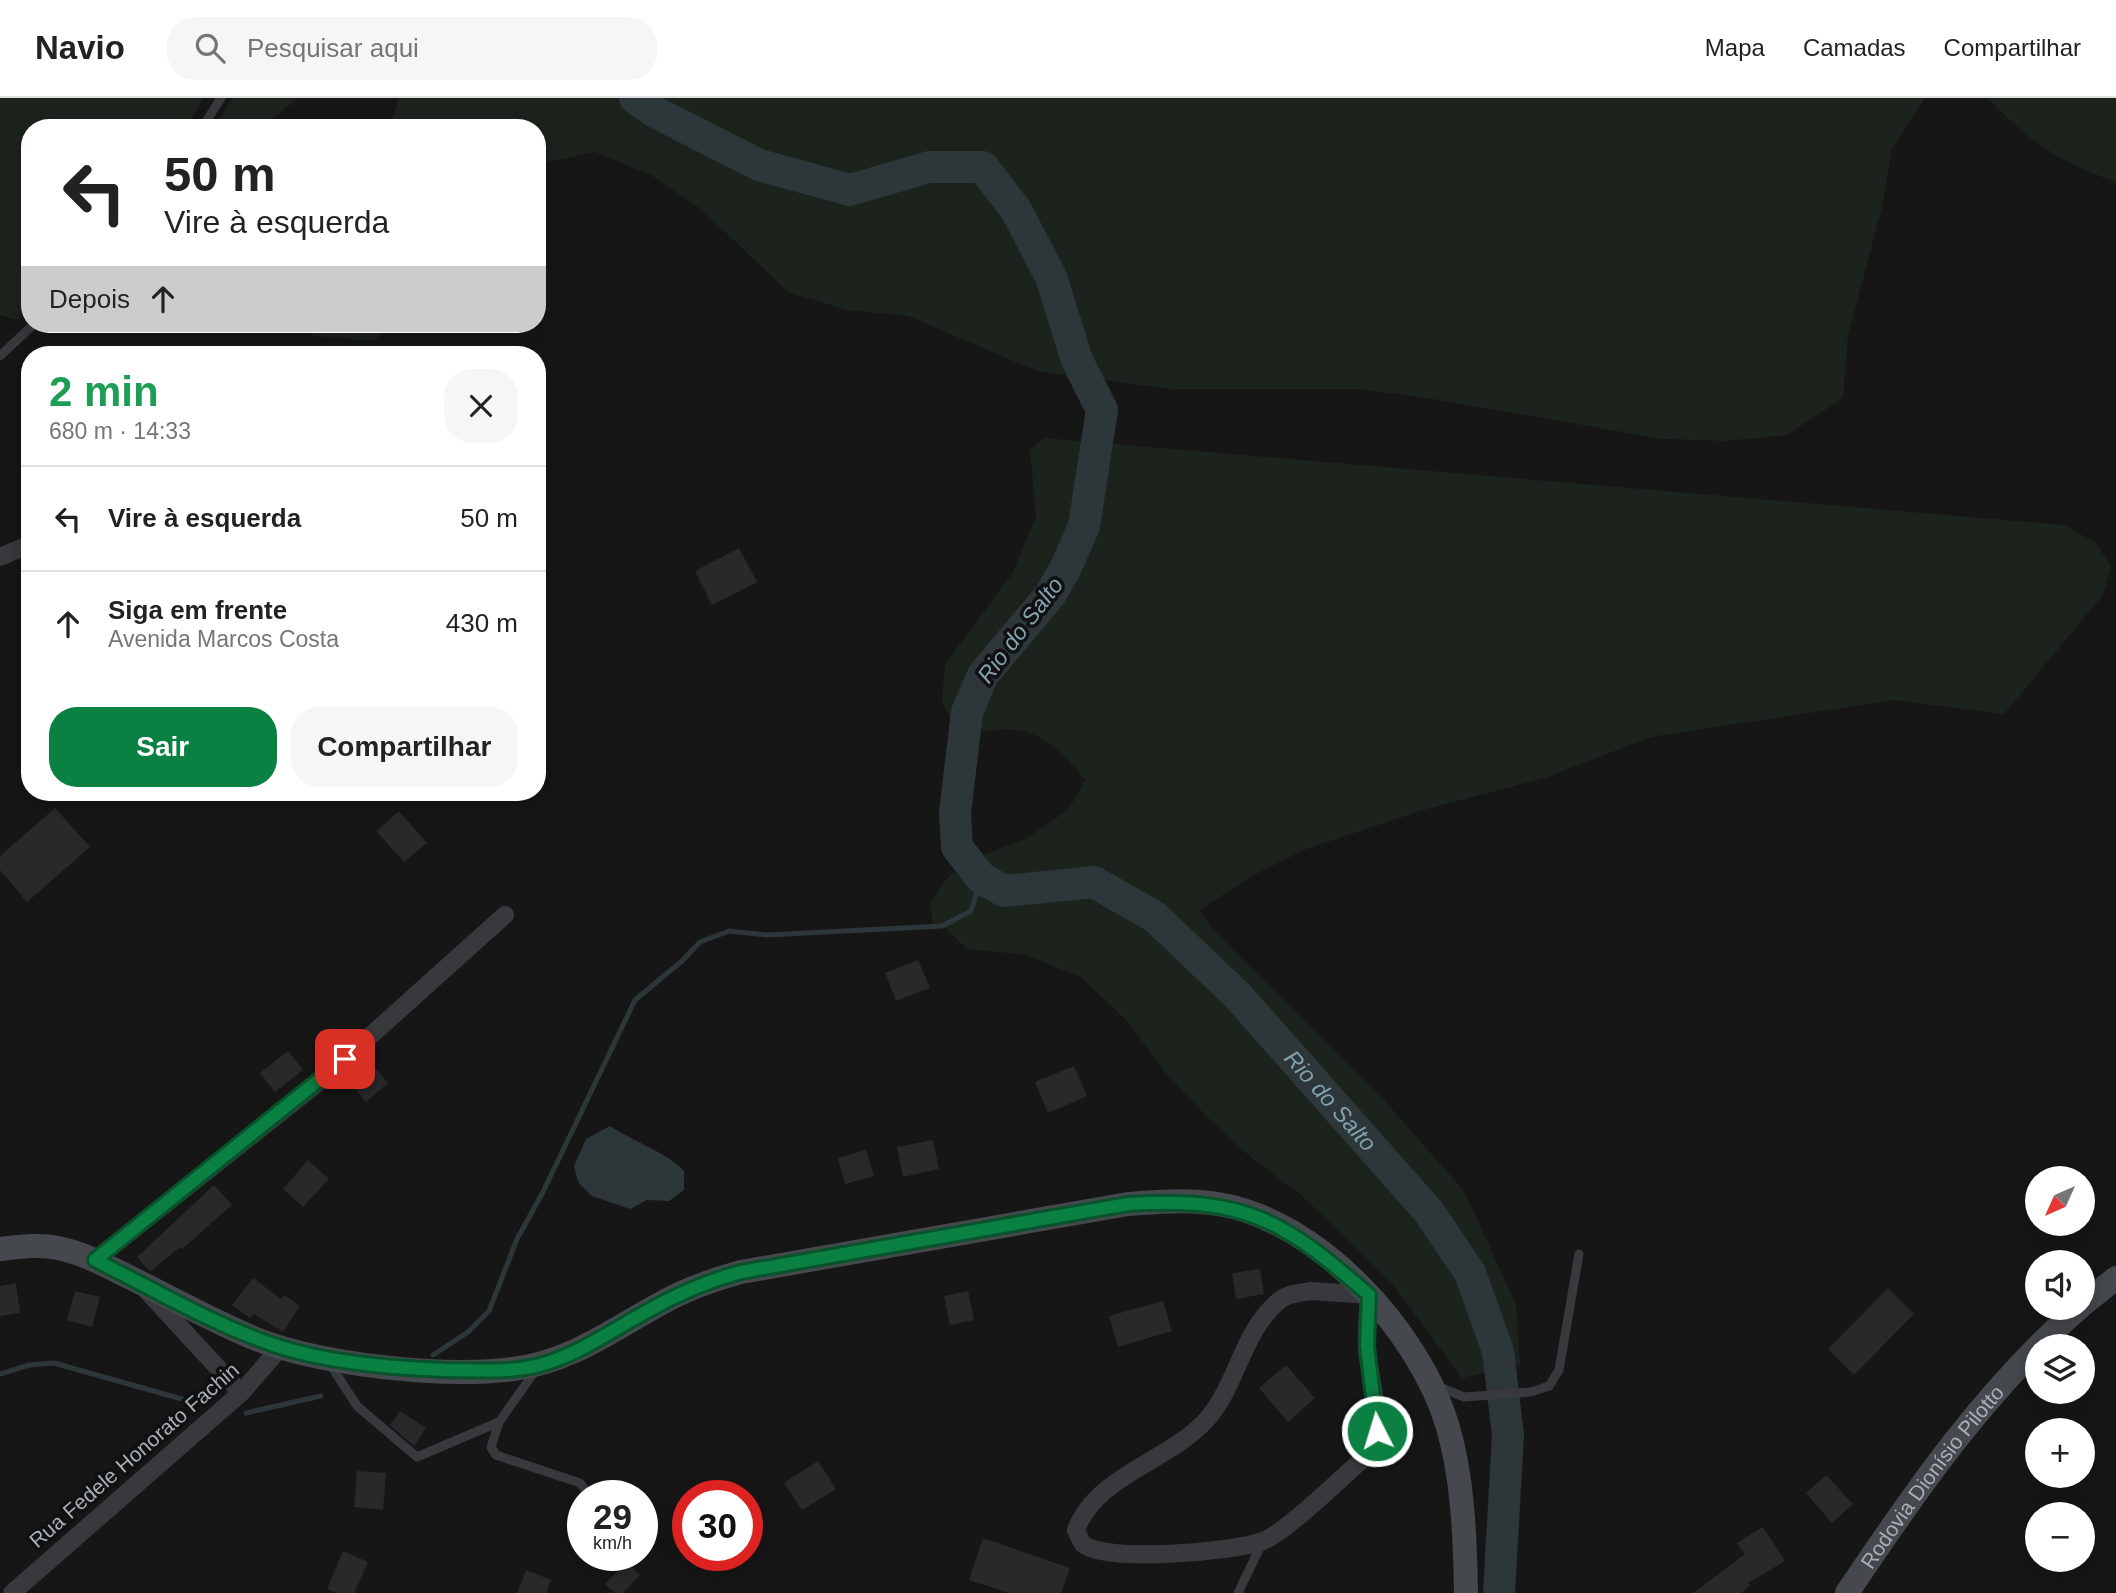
<!DOCTYPE html>
<html lang="pt">
<meta charset="utf-8">
<style>
body{margin:0;font-family:Helvetica,sans-serif;background:#f6f6f6;color:#222;height:100vh;display:flex;flex-direction:column;font-size:26px;white-space:nowrap}
*{box-sizing:border-box;margin:0}
p{font-size:23px;color:#767676}
.icon{flex:none;width:38px;height:38px;fill:none;stroke:currentColor;stroke-width:2;stroke-linecap:round;stroke-linejoin:round}
.map{position:relative;flex:1;overflow:hidden}
.sheet{position:absolute;left:21px;top:248px;width:525px;height:455px;display:flex;flex-direction:column;background:#fff;border-radius:28px;box-shadow:0 4px 18px #0003}
.sheet>*{flex:none}
.top-card{position:absolute;left:21px;top:21px;width:525px;height:214px;border-radius:28px;box-shadow:0 4px 18px #0003;background:#fff;color:#222;overflow:hidden}
.needle{width:46px;rotate:225deg}
.tools{position:absolute;left:2025px;top:1068px;display:grid;gap:14px}
.tools a{display:grid;place-items:center;width:70px;height:70px;border-radius:50%;background:#fff;box-shadow:0 4px 18px #0003;font-size:35px}
.speed{position:absolute;left:567px;top:1382px;display:flex;gap:14px;font-size:35px;font-weight:700;text-align:center}
.speed>*{display:grid;place-content:center;width:91px;height:91px;border-radius:50%;background:#fff;box-shadow:0 4px 18px #0003;line-height:1}
.speed small{font-size:18px;font-weight:400}
.speed .limit{border:10px solid #d22;background:#fff;color:#111}
.pin{position:absolute;display:grid;place-items:center;width:60px;height:60px;color:#fff;margin:-30px;border-radius:14px;box-shadow:0 4px 10px #0006}
.me{position:absolute;width:77px;margin:-38px;rotate:355deg;stroke-linejoin:round;filter:drop-shadow(0 0 5px #0008)}
.turn{display:flex;align-items:center;gap:24px;height:147px;padding:0 28px;font-size:32px}
.turn .icon{width:91px;height:91px;stroke-width:2.5}
.turn b{display:block;font-size:49px;line-height:60px}
.then{display:flex;align-items:center;height:66px;padding:0 28px;background:#0003;gap:14px;font-size:26px}
.round{display:grid;place-items:center;flex:none;width:74px;height:74px;border-radius:28px;background:#f6f6f6}
.head{display:flex;align-items:center;justify-content:space-between;height:119px;padding:0 28px}
h1{font-size:42px;font-weight:600;line-height:52px;color:#1e9e55}
.action{display:flex;gap:14px;margin-top:auto;padding:14px 28px}
.action a{flex:1;height:80px;border-radius:28px;background:#0b8043;color:#fff;font-size:28px;font-weight:600;line-height:80px;text-align:center}
.action a+a{background:#f6f6f6;color:#222}
ul{padding:0;list-style:none}
li{display:flex;align-items:center;gap:21px;height:105px;padding:0 28px;border-top:2px solid #e0e0e0}
li div{flex:1}
li b{display:block;font-size:26px}
li em{font-style:normal}
header{display:flex;align-items:center;gap:42px;box-sizing:border-box;height:98px;padding:0 35px;background:#fff;border-bottom:2px solid #e0e0e0}
header strong{font-size:33px}
nav{display:flex;gap:38px;margin-inline-start:auto;font-size:24px}
.search{width:490px;height:63px;background:#f6f6f6;display:flex;align-items:center;gap:18px;box-sizing:border-box;padding:0 24px;border-radius:28px;color:#767676;font-size:26px}
.map>svg:first-child{display:block}
.green{fill:#1c221c}
.water{fill:#2d373a}
.lines{fill:none;stroke-linecap:round;stroke-linejoin:round}
.stream{stroke:#2d373a;stroke-width:5}
.river{stroke:#2d373a;stroke-width:32}
.building{fill:#29292b}
.lane{stroke:#37393c;stroke-width:9}
.street{stroke:#37393c;stroke-width:18}
.secondary{stroke:#45484c;stroke-width:24}
.route-casing{stroke:#07532c;stroke-width:18}
.route{stroke:#0b8043;stroke-width:12}
.labels{text-anchor:middle;dominant-baseline:central;stroke-width:7;stroke-linejoin:round;paint-order:stroke}
.street-label{font-size:21px;fill:#a8afb6;stroke:#111112}
.water-label{font-size:23px;font-style:italic;fill:#82a2af;stroke:#111112}
</style>
<header>
<strong>Navio</strong>
<div class="search"><svg class="icon" aria-label="search" viewBox="0 0 24 24"><circle cx="10" cy="10" r="6"/><path d="M15 15l6 6"/></svg>Pesquisar aqui</div>
<nav><a>Mapa</a><a>Camadas</a><a>Compartilhar</a></nav>
</header>
<div class="map">
<svg width="2116" height="1495" viewBox="0 0 2116 1495">
<rect width="100%" height="100%" fill="#161617"/>
<!-- green -->
<path class="green" d="M0,0H204L185,30H30V209L17,222L0,217Z
M232,0H298L261,30H215Z
M399,0H1925L1892,51L1881,113L1848,238L1843,300L1787,337L1726,343L1663,341L1415,298L1356,291H1171L1037,273L908,218L847,212L788,194L702,112L651,77L595,54L537,66V30H389Z
M1987,0H2116V84C2057,64 2030,43 1987,0Z
M312,226H398L373,243L313,238Z
M1044,340L2064,427L2096,445L2111,468L2103,497L2004,616L1894,602L1651,639L1545,680L1423,712L1306,751L1250,779L1200,812L1213,832L1384,1002L1464,1093L1516,1206L1520,1267L1462,1280L1390,1183L1301,1097L1253,1061L1206,1018L1165,974L1127,923L1082,880L1027,857L967,851L943,828L933,827L930,806L947,780L968,762L1024,742L1069,711L1085,682C1069,661 1042,633 1014,632C985,630 986,640 954,627L942,604L945,566L1012,476L1036,418L1030,352Z"/>
<!-- water -->
<path class="water" d="M610,1028C632,1043 668,1055 684,1073V1092L669,1103L647,1102L630,1111L592,1098L578,1084L574,1068L586,1041Z"/>
<g class="lines">
<!-- stream -->
<path class="stream" d="M433,1257L468,1234L489,1213L517,1141L543,1094L635,902L682,863L700,844L729,833L767,837L942,828L971,813L981,780
M0,1276L29,1267L54,1265L196,1305
M246,1315L321,1298"/>
<!-- river -->
<path class="river" id="s1" d="M635,0L655,14L759,67L850,92L929,69H983L1016,112L1051,179L1077,262L1102,312L1084,428L1065,471L1050,497L983,577L967,614L955,715L957,749L981,780L1004,793L1094,784L1155,819L1238,898L1429,1114L1470,1175L1498,1253L1508,1337L1499,1495"/>
</g>
<!-- building -->
<path class="building" d="M739,450L757,484L712,507L695,473Z
M55,710L90,749L27,804L0,772V758Z
M399,713L427,745L404,764L376,733Z
M918,862L930,890L896,903L885,875Z
M288,953L303,972L275,994L260,975Z
M373,967L388,985L366,1004L351,986Z
M1074,968L1087,998L1048,1015L1035,984Z
M933,1042L939,1071L903,1079L897,1049Z
M866,1052L874,1078L845,1086L838,1060Z
M308,1062L329,1081L303,1109L283,1091Z
M214,1087L232,1107L182,1151L180,1149L151,1173L147,1171L137,1159Z
M1260,1171L1264,1196L1236,1201L1232,1175Z
M253,1180L281,1201L284,1197L300,1208L283,1234L254,1216L250,1220L232,1207Z
M16,1185L20,1215L0,1218V1188Z
M1888,1190L1914,1216L1854,1277L1828,1251Z
M75,1193L100,1199L92,1229L67,1222Z
M968,1193L974,1222L950,1227L944,1198Z
M1163,1203L1172,1233L1118,1249L1109,1218Z
M1286,1267L1315,1300L1288,1324L1259,1290Z
M400,1313L426,1330L414,1348L390,1327Z
M818,1363L836,1391L802,1412L784,1385Z
M357,1373L386,1375L383,1412L354,1409Z
M1826,1377L1853,1406L1832,1425L1806,1395Z
M1763,1429L1785,1463L1748,1485L1750,1488L1741,1495H1693L1745,1456L1737,1445Z
M983,1440L1070,1470L1061,1495H1009L969,1482Z
M343,1453L368,1464L354,1495H337L327,1491Z
M626,1464L640,1477L623,1495H615L605,1486Z
M526,1472L551,1482L546,1495H517Z"/>
<g class="lines">
<!-- lane -->
<path class="lane" d="M202,30L221,0
M0,258L34,226
M330,1266L357,1308L417,1359L499,1324
M536,1272L499,1324L491,1349L496,1357L580,1385L590,1398
M1437,1288L1464,1299L1531,1294L1549,1288L1559,1272L1579,1156
M602,1458L609,1464
M1238,1495L1263,1443"/>
<!-- street -->
<path class="street" d="M0,459L30,446
M95,1162L319,984L505,817
M147,1193L241,1295
M1311,1193L1369,1197C1368,1215 1366,1234 1367,1251C1370,1289 1388,1328 1363,1361C1341,1380 1286,1434 1263,1443C1234,1454 1106,1465 1083,1446C1080,1442 1078,1436 1076,1432C1097,1376 1171,1363 1208,1320C1238,1285 1243,1231 1280,1202C1289,1195 1301,1195 1311,1193Z
M12,1495L241,1295L281,1249"/>
<!-- secondary -->
<g class="secondary">
<path d="M0,1151C19,1149 39,1146 58,1150C83,1155 105,1167 127,1178C170,1199 212,1223 256,1241C323,1267 442,1280 513,1271C575,1264 622,1224 677,1197C698,1187 719,1180 741,1174L1128,1106C1158,1104 1188,1101 1218,1106C1318,1122 1418,1232 1447,1326C1463,1379 1465,1439 1466,1495"/>
<path d="M2082,1207L2116,1180"/>
<path id="s2" d="M1847,1495C1916,1392 1986,1291 2080,1209"/>
</g>
</g>
<g class="lines">
<defs>
<path id="route" d="M345,961L95,1162C155,1192 214,1227 277,1248C329,1265 390,1270 445,1272C476,1272 510,1275 540,1267C577,1257 611,1233 644,1215C675,1197 707,1183 741,1174L1128,1106C1245,1099 1282,1121 1369,1197L1367,1248L1377,1333"/>
</defs>
<!-- route casing -->
<use href="#route" class="route-casing"/>
<!-- route -->
<use href="#route" class="route"/>
</g>
<g class="labels">
<!-- street labels -->
<g class="street-label">
<text transform="translate(134 1357) rotate(-41)">Rua Fedele Honorato Fachin</text>
<text stroke="none"><textPath href="#s2" startOffset="144">Rodovia Dionísio Pilotto</textPath></text>
</g>
<!-- water labels -->
<g class="water-label">
<text transform="translate(1020 532) rotate(-53)">Rio do Salto</text>
<text stroke="none"><textPath href="#s1" startOffset="1600">Rio do Salto</textPath></text>
</g>
</g>
</svg>
<div class="tools">
<a><svg class="needle" viewBox="-14 -14 28 28"><path d="M0-13l5 13h-10z" fill="#e53935"/><path d="M0 13l5-13h-10z" fill="#767676"/></svg></a>
<a><svg class="icon" aria-label="sound" viewBox="0 0 24 24"><path d="M4 9h4l5-4v14l-5-4H4zM17 9q2 3 0 6"/></svg></a>
<a><svg class="icon" aria-label="layers" viewBox="0 0 24 24"><path d="M12 4l9 5-9 5-9-5zM3 14l9 5 9-5"/></svg></a>
<a>+</a>
<a>−</a>
</div>
<div class="speed"><div>29<small>km/h</small></div><div class="limit">30</div></div>
<div class="pin" style="left:345px;top:961px;background:#d93025"><svg class="icon" aria-label="arrive" viewBox="0 0 24 24"><path d="M6 21V4h12l-3 4 3 4H6"/></svg></div>
<svg class="me" style="left:1377px;top:1333px" viewBox="-20 -20 40 40"><circle r="17" fill="#0b8043" stroke="#fff" stroke-width="3"/><path d="M0-11L8 9 0 5-8 9z" fill="#fff"/></svg>
<div class="top-card">
<div class="turn"><svg class="icon" aria-label="left" viewBox="0 0 24 24"><path d="M17 20v-9H6M10 6l-5 5 5 5"/></svg><div><b>50 m</b>Vire à esquerda</div></div>
<div class="then">Depois<svg class="icon" aria-label="ahead" viewBox="0 0 24 24"><path d="M12 20V5M6 11l6-6 6 6"/></svg></div>
</div>
<section class="sheet">
<div class="head"><div><h1>2 min</h1><p>680 m · 14:33</p></div><a class="round"><svg class="icon" aria-label="close" viewBox="0 0 24 24"><path d="M6 6l12 12M18 6L6 18"/></svg></a></div>
<ul>
<li><svg class="icon" aria-label="left" viewBox="0 0 24 24"><path d="M17 20v-9H6M10 6l-5 5 5 5"/></svg><div><b>Vire à esquerda</b></div><em>50 m</em></li>
<li><svg class="icon" aria-label="ahead" viewBox="0 0 24 24"><path d="M12 20V5M6 11l6-6 6 6"/></svg><div><b>Siga em frente</b><p>Avenida Marcos Costa</p></div><em>430 m</em></li>
</ul>
<div class="action"><a>Sair</a><a>Compartilhar</a></div>
</section>
</div>
